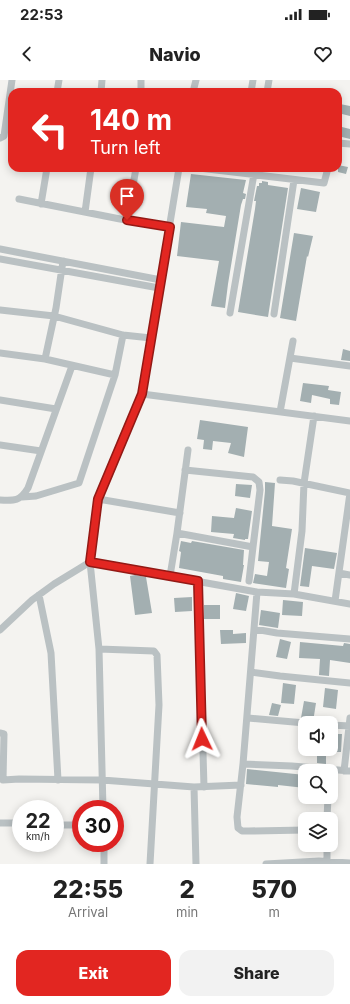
<!DOCTYPE html>
<style>
body{margin:0;font-family:Inter,sans-serif;background:#f2f2f2;color:#222;height:100vh;display:flex;flex-direction:column;font-size:15px;white-space:nowrap}
*{box-sizing:border-box;margin:0}
p{font-size:13px;color:#767676}
.icon{flex:none;width:22px;height:22px;fill:none;stroke:currentColor;stroke-width:2;stroke-linecap:round;stroke-linejoin:round}
.map{position:relative;height:784px;overflow:hidden}
.panel{display:flex;flex-direction:column;background:#fff;flex:1}
.panel>*{flex:none}
.top-card{position:absolute;left:8px;top:8px;width:334px;height:84px;border-radius:12px;box-shadow:0 2px 10px #0003;background:#e22621;color:#fff;overflow:hidden}
.buttons{position:absolute;left:298px;top:636px;display:grid;gap:8px}
.buttons a{display:grid;place-items:center;width:40px;height:40px;border-radius:8px;background:#fff;box-shadow:0 2px 10px #0003;font-size:20px}
.speed{position:absolute;left:12px;top:720px;display:flex;gap:8px;font-size:20px;font-weight:700;text-align:center}
.speed>*{display:grid;place-content:center;width:52px;height:52px;border-radius:50%;background:#fff;box-shadow:0 2px 10px #0003;line-height:1}
.speed small{font-size:10px;font-weight:400}
.speed .limit{border:6px solid #d22;background:#fff;color:#111}
.pin{position:absolute;display:grid;place-items:center;width:34px;height:34px;color:#fff;margin:-41px -17px;border-radius:50% 50% 50% 0;rotate:-45deg;box-shadow:0 0 4px #0007}
.pin .icon{rotate:45deg}
.me{position:absolute;width:44px;margin:-22px;rotate:358deg;stroke-linejoin:round;filter:drop-shadow(0 0 3px #0008)}
.turn{display:flex;align-items:center;gap:14px;height:84px;padding:0 16px;font-size:18px}
.turn .icon{width:52px;height:52px;stroke-width:2.5}
.turn b{display:block;font-size:28px;line-height:34px}
.eta{display:flex;justify-content:space-evenly;align-items:center;height:68px;text-align:center}
.eta b{font-size:24px;font-weight:800;line-height:28px}
.cta{display:flex;gap:8px;margin-top:auto;padding:8px 16px}
.cta a{flex:1;height:46px;border-radius:12px;background:#e22621;color:#fff;font-size:16px;font-weight:800;line-height:46px;text-align:center}
.cta a+a{background:#f2f2f2;color:#222}
.status{display:flex;justify-content:space-between;align-items:center;height:28px;padding:0 20px;background:#fff;direction:ltr}
.status svg{height:11px;fill:currentColor}
header{display:flex;justify-content:space-between;align-items:center;height:52px;padding:0 16px;background:#fff;font-size:18px;font-weight:800}
.map>svg:first-child{display:block}
.building{fill:#a3afb1}
.lines{fill:none;stroke-linecap:round;stroke-linejoin:round}
.minor{stroke:#bac1c3;stroke-width:7}
.route-casing{stroke:#931915;stroke-width:10}
.route{stroke:#e22621;stroke-width:7}
</style>
<div class="status"><b>22:53</b><svg viewBox="0 0 49 12"><path d="M0 12V9h3v3zM5 12V6h3v6zM10 12V3h3v9zM15 12V0h3v12zM26 1h20v11H26zM47 4h2v5h-2z"/></svg></div>
<header><svg class="icon" aria-label="back" viewBox="0 0 24 24"><path d="M15 5l-7 7 7 7"/></svg>Navio<svg class="icon" aria-label="heart" viewBox="0 0 24 24"><path d="M12 20l-8-8c-3-5 5-10 8-4 3-6 11-1 8 4z"/></svg></header>
<div class="map">
<svg width="350" height="784" viewBox="0 0 350 784">
<rect width="100%" height="100%" fill="#f4f3f0"/>
<!-- building -->
<path class="building" d="M340,24L350,26V36L338,33Z
M338,46L350,49V59L338,56Z
M338,85L348,87L346,94L338,92Z
M191,94L246,100L243,113L246,114L245,119H243L241,125L228,204L225,228L211,226L219,181L177,176L181,142L224,147L226,136L206,133L207,129L186,127Z
M262,101L268,102V105L288,108L268,237L238,232L255,129L256,121H254L257,106H259V103H262Z
M301,108L320,112L316,132L297,129Z
M294,153L313,156L308,177L307,176L296,241L280,238Z
M343,269L350,271V281L341,280Z
M303,303L329,306L328,310L341,312L339,325L330,324V319L312,315L311,323L300,321Z
M200,340L248,347L244,377L228,373L231,363L213,361L212,370L203,369L204,360L197,359Z
M265,402L275,403L272,446L292,449L286,488L289,489L286,508L253,503L255,494L267,496L269,482L258,481L265,411Z
M236,404L252,405L250,418L235,416Z
M236,428L252,431L248,459H245V460L233,458L234,454L211,452L212,436L234,438Z
M181,461L191,463L192,461L244,470L243,485H244L241,502L223,499V496L179,488L181,472L179,471Z
M305,468L337,473L334,489L312,486L309,507L300,506Z
M135,495L146,497L152,533L135,535L130,496Z
M236,513L249,516L246,531L233,529Z
M192,517V531L175,532L174,518Z
M283,520L303,522L302,536L282,535Z
M204,525H220V539H204Z
M261,530L280,533L278,548L259,545Z
M220,550H233V554L246,553V563L221,564Z
M280,559L291,562L287,579L276,577Z
M300,562L343,566L344,563L350,564V583L330,580L329,596L319,595L320,579L299,578Z
M283,603L296,605L294,624L281,623Z
M325,608L338,610L336,629L323,627Z
M304,621L316,623L313,642L306,638H301Z
M272,623L281,625L278,636L269,635Z
M331,654H342L341,672H331Z
M317,669L326,670V684L317,683Z
M247,689L305,695V708L278,705V707L246,704Z"/>
<g class="lines">
<!-- minor -->
<path class="minor" d="M57,12L59,0
M101,12L102,0
M141,12V0
M193,12L196,0
M251,12L253,0
M267,12L269,0
M0,58L4,56L12,0
M338,63L350,64
M199,88L324,103L328,88
M19,119L120,139L170,147
M41,124L47,88
M85,132L91,88
M127,141L136,88
M0,169L161,200
M0,179L159,208
M63,181L56,228L45,279L115,295
M0,230L54,236L123,255L151,258
M230,233L255,88
M274,234L294,100
M0,273L45,279
M290,278L350,286
M142,314L350,341
M0,320L56,329
M280,332L293,261
M0,365L41,371
M188,370L177,453L253,467L249,501
M185,390L253,397L259,402L260,410L253,467
M280,400L293,401L350,413L335,521
M22,417L36,416L79,403L115,295L123,255
M98,419L180,433
M0,420C15,421 20,421 28,408L72,286
M339,493L350,495
M170,496L177,453
M198,501L204,707
M294,514L302,451L304,403L314,336
M39,515L51,573L58,700
M254,549L277,553L350,559
M0,550L32,520L54,504L90,482L257,512L294,514L350,524
M99,569L154,571L157,575L159,625L150,784
M251,592L280,596L350,603
M248,638L305,643
M331,645L350,646
M0,653L4,654L3,700L19,699L102,700L194,707L241,705
M243,684L257,512
M344,691L350,638
M194,707L196,784
M103,729L99,569L90,482L98,419L142,314L179,88
M327,739L328,717
M0,743H21
M55,745H81
M305,750L249,751H242L238,748L237,737L243,684L292,686L350,691
M104,763V784
M327,765V782
M266,784L319,781L350,783"/>
</g>
<g class="lines">
<defs>
<path id="route" d="M127,140L170,147L142,314L98,419L90,482L198,501L202,659"/>
</defs>
<!-- route casing -->
<use href="#route" class="route-casing"/>
<!-- route -->
<use href="#route" class="route"/>
</g>
</svg>
<div class="buttons">
<a><svg class="icon" aria-label="sound" viewBox="0 0 24 24"><path d="M4 9h4l5-4v14l-5-4H4zM17 9q2 3 0 6"/></svg></a>
<a><svg class="icon" aria-label="search" viewBox="0 0 24 24"><circle cx="10" cy="10" r="6"/><path d="M15 15l6 6"/></svg></a>
<a><svg class="icon" aria-label="layers" viewBox="0 0 24 24"><path d="M12 4l9 5-9 5-9-5zM3 14l9 5 9-5"/></svg></a>
</div>
<div class="speed"><div>22<small>km/h</small></div><div class="limit">30</div></div>
<div class="pin" style="left:127px;top:140px;background:#d93025"><svg class="icon" aria-label="arrive" viewBox="0 0 24 24"><path d="M6 21V4h12l-3 4 3 4H6"/></svg></div>
<svg class="me" style="left:202px;top:659px" viewBox="-20 -20 40 40"><path d="M0-17L14 15 0 8-14 15z" fill="#e22621" stroke="#fff" stroke-width="4"/></svg>
<div class="top-card">
<div class="turn"><svg class="icon" aria-label="left" viewBox="0 0 24 24"><path d="M17 20v-9H6M10 6l-5 5 5 5"/></svg><div><b>140 m</b>Turn left</div></div>
</div>
</div>
<section class="panel">
<div class="eta">
<div><b>22:55</b><p>Arrival</p></div>
<div><b>2</b><p>min</p></div>
<div><b>570</b><p>m</p></div>
</div>
<div class="cta"><a>Exit</a><a>Share</a></div>
</section>
